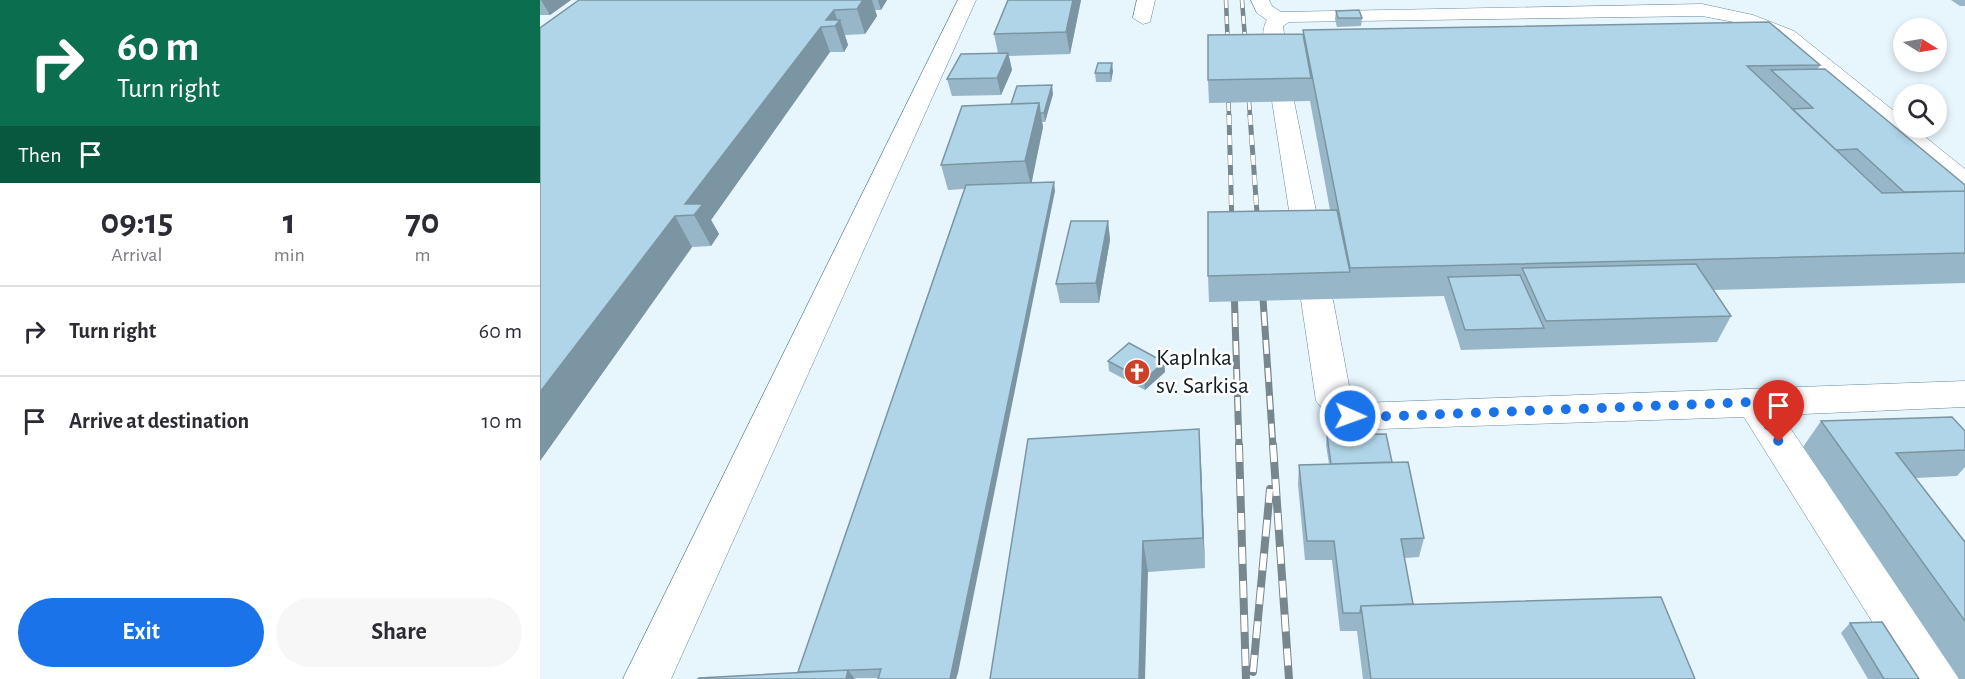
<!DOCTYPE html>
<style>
body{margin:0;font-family:"Alegreya Sans",sans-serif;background:#f7f7f7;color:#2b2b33;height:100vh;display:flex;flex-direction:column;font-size:22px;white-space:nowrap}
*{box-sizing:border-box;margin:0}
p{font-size:20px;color:#7c7c81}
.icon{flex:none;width:33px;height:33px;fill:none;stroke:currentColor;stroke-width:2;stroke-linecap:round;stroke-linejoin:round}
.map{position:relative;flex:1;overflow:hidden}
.side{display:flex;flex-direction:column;background:#fff;width:540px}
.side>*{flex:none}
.hud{background:#0b6e4f;color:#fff;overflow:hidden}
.needle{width:39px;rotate:101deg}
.controls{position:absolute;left:1353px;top:18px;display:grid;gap:12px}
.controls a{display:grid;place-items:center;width:54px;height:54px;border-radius:50%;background:#fff;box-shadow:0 3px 9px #0003;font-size:30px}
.pin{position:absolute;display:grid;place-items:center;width:51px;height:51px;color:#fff;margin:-62px -26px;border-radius:50% 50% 50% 0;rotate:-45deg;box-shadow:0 0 6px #0007}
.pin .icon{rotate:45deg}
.me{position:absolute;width:66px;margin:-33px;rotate:92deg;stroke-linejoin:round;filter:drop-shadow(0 0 4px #0008)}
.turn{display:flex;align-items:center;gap:21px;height:126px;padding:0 18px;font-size:27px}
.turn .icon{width:78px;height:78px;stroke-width:2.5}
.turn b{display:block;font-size:42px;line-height:51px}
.then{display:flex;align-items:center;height:57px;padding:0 18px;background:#0003;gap:12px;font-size:22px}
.eta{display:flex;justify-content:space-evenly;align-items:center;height:102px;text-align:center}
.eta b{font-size:36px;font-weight:700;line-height:42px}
.action{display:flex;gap:12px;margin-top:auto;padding:12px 18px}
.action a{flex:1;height:69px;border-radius:36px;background:#1a73e8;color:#fff;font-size:24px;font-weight:700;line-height:69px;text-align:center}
.action a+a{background:#f7f7f7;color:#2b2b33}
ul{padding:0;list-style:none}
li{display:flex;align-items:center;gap:18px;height:90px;padding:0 18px;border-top:2px solid #e1e1e2}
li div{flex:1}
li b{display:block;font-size:22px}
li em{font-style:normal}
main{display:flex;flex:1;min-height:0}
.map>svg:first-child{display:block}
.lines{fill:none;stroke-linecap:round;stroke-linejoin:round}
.minor-casing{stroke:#66899b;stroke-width:1}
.minor{fill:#fff;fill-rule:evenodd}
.rail-far3-casing{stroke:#78868d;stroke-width:4.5}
.rail-far2-casing{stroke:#78868d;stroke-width:5}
.rail-far1-casing{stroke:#78868d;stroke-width:7}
.rail-casing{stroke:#78868d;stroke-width:8}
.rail-far3{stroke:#fff;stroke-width:3;stroke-dasharray:8;stroke-linecap:butt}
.rail-far2{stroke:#fff;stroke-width:4;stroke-dasharray:10;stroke-linecap:butt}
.rail-far1{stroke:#fff;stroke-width:4.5;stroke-dasharray:14;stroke-linecap:butt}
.rail{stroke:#fff;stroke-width:6;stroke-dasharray:17;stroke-linecap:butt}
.wall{fill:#97b7c8}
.shaded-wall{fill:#7b95a2}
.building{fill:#b0d5e8;stroke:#7b95a2;stroke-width:1.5}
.route{stroke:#1a73e8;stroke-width:10;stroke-dasharray:0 18}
.labels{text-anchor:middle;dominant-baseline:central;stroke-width:5;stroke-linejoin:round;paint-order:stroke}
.poi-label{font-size:24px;fill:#101e24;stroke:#fff;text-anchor:start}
</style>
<main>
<section class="side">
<div class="hud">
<div class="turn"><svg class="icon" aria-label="right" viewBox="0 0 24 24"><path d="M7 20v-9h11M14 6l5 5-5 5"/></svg><div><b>60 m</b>Turn right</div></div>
<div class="then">Then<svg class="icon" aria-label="arrive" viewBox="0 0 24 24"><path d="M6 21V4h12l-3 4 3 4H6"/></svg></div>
</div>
<div class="eta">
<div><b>09:15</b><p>Arrival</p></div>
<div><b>1</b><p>min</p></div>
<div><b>70</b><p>m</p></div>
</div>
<ul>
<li><svg class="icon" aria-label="right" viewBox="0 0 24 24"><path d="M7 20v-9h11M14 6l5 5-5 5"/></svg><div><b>Turn right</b></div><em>60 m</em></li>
<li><svg class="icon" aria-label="arrive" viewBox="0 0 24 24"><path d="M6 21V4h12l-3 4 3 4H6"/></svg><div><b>Arrive at destination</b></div><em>10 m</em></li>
</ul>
<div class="action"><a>Exit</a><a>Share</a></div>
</section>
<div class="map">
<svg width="1425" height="679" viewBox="0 0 1425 679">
<rect width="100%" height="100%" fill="#e7f5fd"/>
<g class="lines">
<defs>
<path id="minor" d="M418,0H436L131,679H83Z
M597,0H615L610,22L603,24L593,18Z
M711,0H729L732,6L741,12L1162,4L1213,15L1254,31L1364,119V128H1374L1425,169V190L1416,188L1240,39L1199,23L1162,16L749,22L743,26L747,56L743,60H729C722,51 721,29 727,20L717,13Z
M743,94L751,96L754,101L781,236L777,242L767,245L757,242L753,236L732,101L735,96Z
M777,290L788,293L793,300L811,396L819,403L1425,381V407L1241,415L1412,663L1419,679H1368L1204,417L810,430L797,426L776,401L761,300L766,293Z"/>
</defs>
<!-- minor casing -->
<use href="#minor" class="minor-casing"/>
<!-- minor -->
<use href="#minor" class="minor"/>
<defs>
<path id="rail-far3" d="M686,0L688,51
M702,0L706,51
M708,86L710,116
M688,87L689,116"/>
<path id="rail-far2" d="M689,115L692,228
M710,115L718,227"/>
<path id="rail-far1" d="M722,284L733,447
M694,285L699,447"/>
<path id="rail" d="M699,445L706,679
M733,445L749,679
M713,672L730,489"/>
</defs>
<!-- rail-far3 casing -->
<use href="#rail-far3" class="rail-far3-casing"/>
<!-- rail-far2 casing -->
<use href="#rail-far2" class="rail-far2-casing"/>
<!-- rail-far1 casing -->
<use href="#rail-far1" class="rail-far1-casing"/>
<!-- rail casing -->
<use href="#rail" class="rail-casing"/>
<!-- rail-far3 -->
<use href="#rail-far3" class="rail-far3"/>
<!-- rail-far2 -->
<use href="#rail-far2" class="rail-far2"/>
<!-- rail-far1 -->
<use href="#rail-far1" class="rail-far1"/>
<!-- rail -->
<use href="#rail" class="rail"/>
</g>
<!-- wall -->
<path class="wall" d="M0,0H31L10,15H0Z
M39,0H347L341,10H335L337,16L325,34L305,35L308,45L304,52H290L171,220L179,234L171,246L152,247L0,461V28Z
M541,0L530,54L469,56L472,70L461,95L412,96L407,79L458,53L454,34Z
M1411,0H1425V6H1420Z
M796,11L822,18L821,26L797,27L795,19Z
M763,30L1280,65L1278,69L1425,185V283L1173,290L1191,316L1177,342L921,350L904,296L669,302L668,276L790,210L770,101L669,103L668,80L763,34Z
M573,71L571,82H556L555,73Z
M513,94L505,122H502L503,127L491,182L515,191L338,678L158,679L258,673L424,189L408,190L401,165L471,104Z
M568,221L570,240L559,303H520L516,284Z
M568,361L624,362L625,372L605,390L569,371Z
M1281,421L1425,431V467L1417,476L1375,478L1425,542V679H1419L1263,447Z
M787,435L852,462L884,538L879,557L864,558L873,604L1155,679H823L817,631H800L792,560H765L758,484L759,465L789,464L786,445Z
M661,461L665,568L608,572L450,679Z
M1310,623L1379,679H1328L1301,633Z"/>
<!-- shaded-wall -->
<path class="shaded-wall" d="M1,0H31L10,15Z
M323,0H332L337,16L325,34L317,9Z
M338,0H347L341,10Z
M533,0H541L530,54L526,32Z
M294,10L298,22L300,20L308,45L304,52L295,26L286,20Z
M281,27L290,52L171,220L179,234L171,246L154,215L145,204Z
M468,53L472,70L461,95L457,78Z
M572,63L573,71L571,82L570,73Z
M512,85L513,94L505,122L504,113Z
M499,103L503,127L491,186L485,161Z
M514,182L515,191L418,673L416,679H410Z
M135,216L152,247L0,461V392Z
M568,221L570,240L559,303L556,283Z
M624,362L625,372L605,390L604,380Z
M659,429L661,461L665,568L663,538Z
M603,541L608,572L605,679H599Z
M308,670L315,679H306Z"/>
<!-- building -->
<path class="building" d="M39,0H323L317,9L294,10L286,20H300L295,26L281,27L145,204H163L154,215L135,216L0,392V28Z
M468,0H533L526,32L454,34Z
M819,10L822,18H798L796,11Z
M1229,22L1280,65L1207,66L1342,193L1425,191V253L810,268L763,30Z
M763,34L771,78L668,80V35Z
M468,53L457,78L407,79L421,54Z
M558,63H572L570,73H555Z
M1285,69L1425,185V191L1364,192L1317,149L1296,150L1252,109L1273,108L1231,70Z
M512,85L504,113H500L499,103L471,104L477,86Z
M499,103L485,161L401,165L422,106Z
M514,182L410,679H338L341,669L258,672L426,185Z
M797,210L810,272L668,276V212Z
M531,221H568L556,283L516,284Z
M1156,264L1191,316L1006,321L982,268Z
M980,275L1004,328L925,330L908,277Z
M589,343L624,362L604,380L568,361Z
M1412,417L1425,431V450L1356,453L1425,542V621L1281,421Z
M659,429L663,538L603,541L599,679H450L488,439Z
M846,434L852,462L791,464L787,435Z
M868,462L884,538L861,539L873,604L821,606L820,613H803L794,541H767L759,465Z
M1121,597L1155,679H831L821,606Z
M1342,622L1379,679H1344L1310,623Z
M308,670L306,679H158L159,678Z"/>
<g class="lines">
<!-- route -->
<path class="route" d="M810,416L829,417L1214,402L1239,442"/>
</g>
<!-- icons -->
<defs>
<symbol id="church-disc" viewBox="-11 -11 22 22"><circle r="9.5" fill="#cc4128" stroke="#fff"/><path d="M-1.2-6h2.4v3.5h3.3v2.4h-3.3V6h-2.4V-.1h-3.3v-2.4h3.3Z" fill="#fff"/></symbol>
</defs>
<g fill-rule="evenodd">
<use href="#church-disc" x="582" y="357" width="30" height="30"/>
</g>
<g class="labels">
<!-- poi labels -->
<g class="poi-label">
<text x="616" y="358">Kaplnka<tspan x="616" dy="28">sv. Sarkisa</tspan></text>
</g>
</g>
</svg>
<div class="controls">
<a><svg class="needle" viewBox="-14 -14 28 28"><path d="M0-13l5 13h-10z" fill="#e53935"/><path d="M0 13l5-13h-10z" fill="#7c7c81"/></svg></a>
<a><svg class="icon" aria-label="search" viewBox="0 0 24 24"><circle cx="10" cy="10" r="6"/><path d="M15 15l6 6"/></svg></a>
</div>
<div class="pin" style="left:1239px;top:442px;background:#d93025"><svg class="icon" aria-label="arrive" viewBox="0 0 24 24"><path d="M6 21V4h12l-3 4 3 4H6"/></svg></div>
<svg class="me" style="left:810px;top:416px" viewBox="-20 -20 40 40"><circle r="17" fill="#1a73e8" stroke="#fff" stroke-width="3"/><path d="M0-11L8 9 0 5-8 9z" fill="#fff"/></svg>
</div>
</main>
